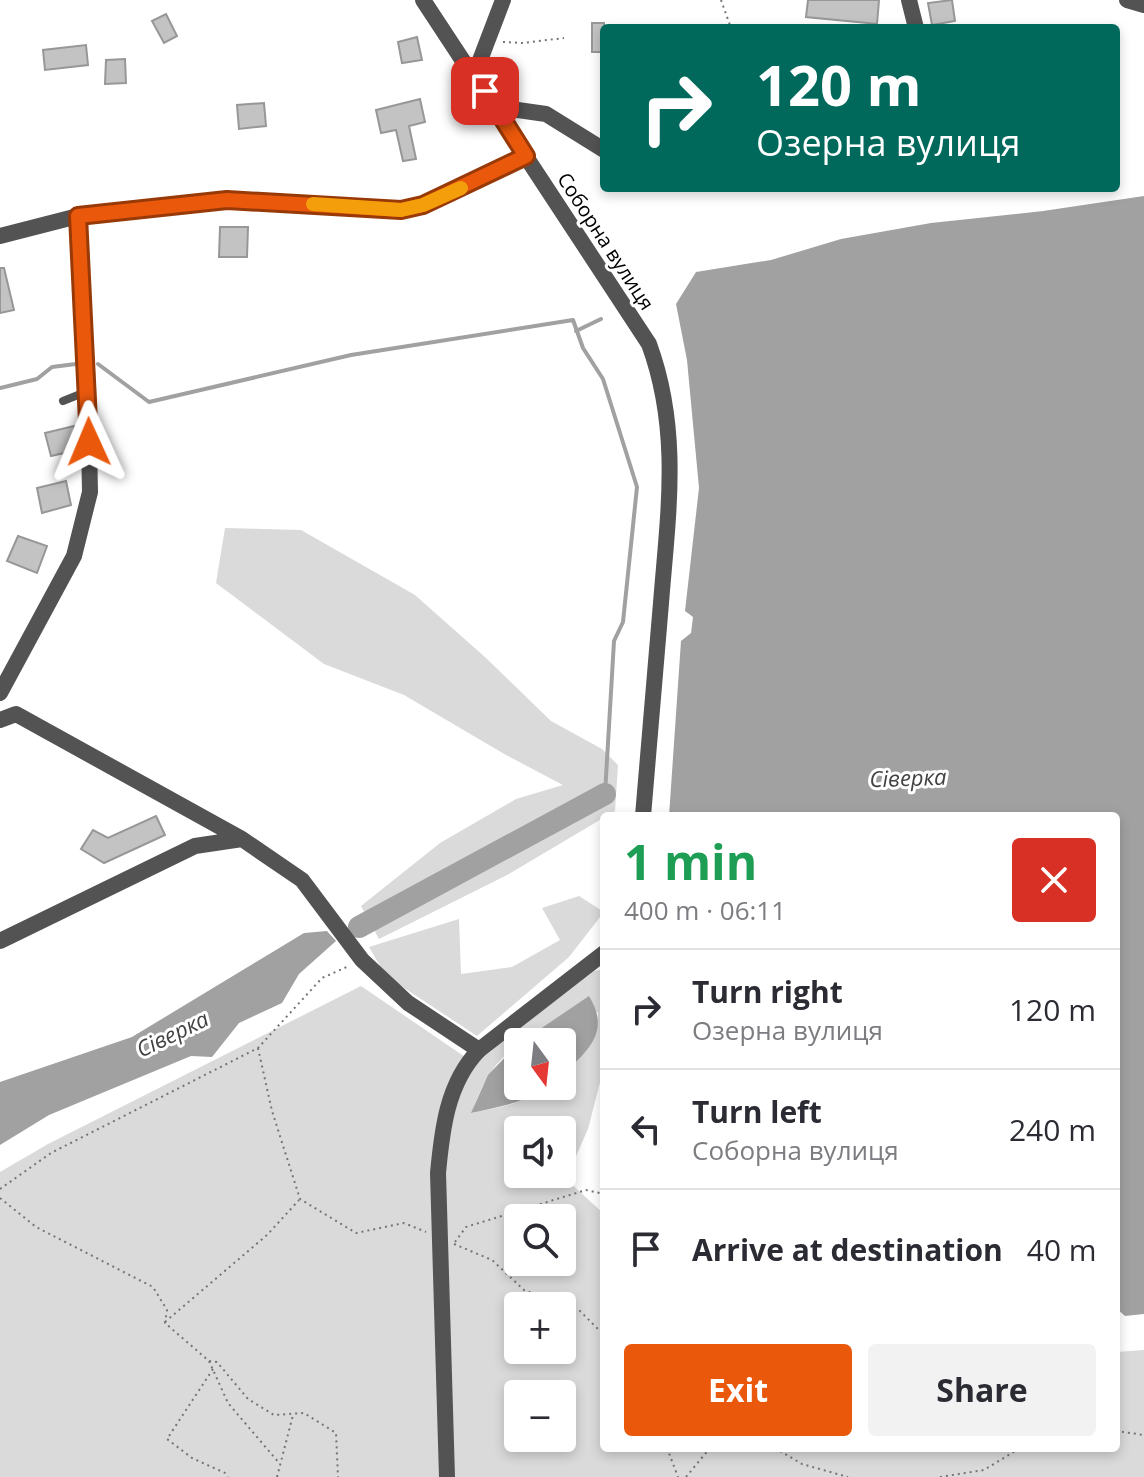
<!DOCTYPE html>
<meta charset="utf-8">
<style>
body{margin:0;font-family:"Open Sans",sans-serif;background:#f2f2f3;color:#2b2b33;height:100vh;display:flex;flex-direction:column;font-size:30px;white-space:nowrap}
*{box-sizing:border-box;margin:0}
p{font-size:26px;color:#7c7c81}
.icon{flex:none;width:44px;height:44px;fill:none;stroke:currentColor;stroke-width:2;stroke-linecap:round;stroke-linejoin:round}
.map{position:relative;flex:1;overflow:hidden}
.panel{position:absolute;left:600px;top:812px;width:520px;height:640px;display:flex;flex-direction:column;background:#fff;border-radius:8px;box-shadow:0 4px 12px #0003}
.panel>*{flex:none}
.hud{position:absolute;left:600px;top:24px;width:520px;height:168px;border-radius:8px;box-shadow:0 4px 12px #0003;background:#00695c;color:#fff;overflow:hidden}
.needle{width:52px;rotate:165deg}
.controls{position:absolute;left:504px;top:1028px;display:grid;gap:16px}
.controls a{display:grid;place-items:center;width:72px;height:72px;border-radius:8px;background:#fff;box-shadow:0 4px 12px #0003;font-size:40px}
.pin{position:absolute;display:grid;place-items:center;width:68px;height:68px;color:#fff;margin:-34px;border-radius:16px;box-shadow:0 4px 12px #0006}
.me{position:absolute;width:88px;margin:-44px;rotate:359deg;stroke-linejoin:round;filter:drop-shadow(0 0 6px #0008)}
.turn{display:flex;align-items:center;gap:28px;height:168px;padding:0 24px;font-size:36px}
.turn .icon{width:104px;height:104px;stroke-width:2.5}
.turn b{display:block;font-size:56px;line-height:68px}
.round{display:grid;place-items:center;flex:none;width:84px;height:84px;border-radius:8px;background:#f2f2f3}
.overview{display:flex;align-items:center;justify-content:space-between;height:136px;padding:0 24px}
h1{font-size:48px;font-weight:700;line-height:60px;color:#1e9e55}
.primary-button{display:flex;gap:16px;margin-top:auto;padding:16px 24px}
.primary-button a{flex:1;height:92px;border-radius:8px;background:#ea580c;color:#fff;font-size:32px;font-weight:700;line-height:92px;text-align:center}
.primary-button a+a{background:#f2f2f3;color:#2b2b33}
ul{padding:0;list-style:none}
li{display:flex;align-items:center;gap:24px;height:120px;padding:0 24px;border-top:2px solid #e1e1e2}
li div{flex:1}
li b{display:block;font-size:30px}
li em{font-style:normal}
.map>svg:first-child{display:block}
.green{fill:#dadada;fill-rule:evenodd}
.water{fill:#a1a1a1}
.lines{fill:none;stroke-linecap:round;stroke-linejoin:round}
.stream{stroke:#a1a1a1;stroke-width:4}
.river{stroke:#a1a1a1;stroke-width:22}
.building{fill:#c3c3c3;stroke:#979797;stroke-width:2}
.path{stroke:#757575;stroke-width:2;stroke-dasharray:2 4;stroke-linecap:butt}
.service{stroke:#535353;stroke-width:8}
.minor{stroke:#535353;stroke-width:16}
.tertiary{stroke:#535353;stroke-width:16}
.route-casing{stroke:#983908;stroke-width:20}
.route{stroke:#ea580c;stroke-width:14}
.slow{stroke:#f59e0b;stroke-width:14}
.labels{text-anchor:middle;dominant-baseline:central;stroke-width:6;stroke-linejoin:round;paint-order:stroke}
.street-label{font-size:20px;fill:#000;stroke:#fff}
.water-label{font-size:22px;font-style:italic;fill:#424242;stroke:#fff}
</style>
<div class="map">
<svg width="1144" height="1477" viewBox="0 0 1144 1477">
<rect width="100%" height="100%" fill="#fff"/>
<!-- green -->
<path class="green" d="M225,528L301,530L415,595L486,658L551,721L602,749L618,765L615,811L507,875L379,939L361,906L440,843L516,799L563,785L506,755L404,695L324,664L216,583Z
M579,896L604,912L569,957L477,1036L386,976L369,947L459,919L461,974L512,967L560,940L542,908Z
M604,969V1067L588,1129L566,1179L604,1214V1448H1116V1352L1144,1350V1477H0V1172L48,1144L361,986L474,1063L594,971ZM598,1012C597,1046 584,1052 562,1075V1086C544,1086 529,1098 512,1104C499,1108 485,1110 472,1113C497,1039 532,1037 598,1012ZM518,1130H562V1174H518ZM518,1218H562V1262H518ZM518,1306H562V1350H518ZM518,1394H562V1438H518Z"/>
<!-- water -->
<path class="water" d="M1144,196V1314L1125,1316L1116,1308V816H669L681,641L691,633L693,617L685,611L699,488L687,360L676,304L696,272L771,260L841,239L931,223L1043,211Z
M327,931L336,941L299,974L282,1003L239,1023L212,1057L191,1056L49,1115L0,1145V1082L132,1037L304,933Z
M589,996C611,1032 588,1051 562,1075V1042H521Z
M518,1044V1086H548C525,1103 498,1107 471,1113L488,1075Z"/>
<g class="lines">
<!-- stream -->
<path class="stream" d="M576,331L601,319
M98,364L149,402L351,355L573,320L583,348L603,379L637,487L623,622L614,641L605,794
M0,388L37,379L52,367L76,364"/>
<!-- river -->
<path class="river" d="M359,927L605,794"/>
</g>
<!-- building -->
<path class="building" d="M808,0H879L877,24L806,17Z
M952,0L955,21L932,25L928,3Z
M166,14L177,36L164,43L152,21Z
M592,23H604V52H592Z
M417,37L422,60L402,63L398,42Z
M86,45L88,65L45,70L43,50Z
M125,59L126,83L105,84L106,60Z
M420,99L425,122L409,126L416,159L403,161L396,130L381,133L376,110Z
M264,103L266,126L239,129L237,105Z
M220,227H248L247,257H219Z
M0,268H4L14,310L0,313Z
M74,426L78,450L51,456L45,433Z
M66,481L71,505L42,513L37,488Z
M18,536L47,546L37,573L7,561Z
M156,816L165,835L104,863L81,849L93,830L108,838Z"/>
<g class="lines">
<!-- path -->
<path class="path" d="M721,0L731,28
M503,42L523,43L564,38
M258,1048L272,1111L300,1199L356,1233L404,1223L426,1232
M0,1189L51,1153L258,1048L322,978L349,966
M0,1198L36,1227L153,1287L167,1310L165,1323L209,1361L217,1362L248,1399L274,1415L304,1413L336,1433L338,1477
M455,1242L466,1227L586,1190L604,1194
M454,1244L492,1260L524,1290L580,1311L604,1335
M165,1322L267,1235L299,1200
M209,1361L228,1403L280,1464
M213,1369L167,1439L192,1458L225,1473L228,1477
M1116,1431L1144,1435
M667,1448L678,1477
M775,1448L802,1464L848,1477
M277,1477L293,1415
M686,1477L710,1448
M940,1477L984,1470L1020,1448"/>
<!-- service -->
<path class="service" d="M63,401L88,391"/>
<!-- minor -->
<path class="minor" d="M909,0L916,28
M474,76L503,0
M496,107L546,114L604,150
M0,236L78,216L227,200L401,210L423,205L526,156
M0,693L74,556L90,492L88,391L78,216
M0,720L16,714L242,839
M0,941L195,846L242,839L302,880L362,960L408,1003L479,1050"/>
<!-- tertiary -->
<path class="tertiary" d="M423,0L649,344C681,431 668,514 661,603C655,674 649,745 643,816
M1127,0L1144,5
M447,1477L438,1173C442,1130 447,1083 479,1050L604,953"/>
</g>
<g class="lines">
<defs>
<path id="route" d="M89,442L78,216L227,200L401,210L423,205L526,156L485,91"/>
</defs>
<!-- route casing -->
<use href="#route" class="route-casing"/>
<!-- route -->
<use href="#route" class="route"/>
<!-- slow -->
<path class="slow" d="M313,204L401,210L423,205L461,188"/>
</g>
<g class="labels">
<!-- street labels -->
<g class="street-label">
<text transform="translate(606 241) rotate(57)">Соборна вулиця</text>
</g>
<!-- water labels -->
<g class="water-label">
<text transform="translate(908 777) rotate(-2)">Сіверка</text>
<text transform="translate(172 1033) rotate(-26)">Сіверка</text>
</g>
</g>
</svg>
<div class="controls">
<a><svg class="needle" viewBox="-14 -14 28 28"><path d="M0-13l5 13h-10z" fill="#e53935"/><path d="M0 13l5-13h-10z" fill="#7c7c81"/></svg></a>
<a><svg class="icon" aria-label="sound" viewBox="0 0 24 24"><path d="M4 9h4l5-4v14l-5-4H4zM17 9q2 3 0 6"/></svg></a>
<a><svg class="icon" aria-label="search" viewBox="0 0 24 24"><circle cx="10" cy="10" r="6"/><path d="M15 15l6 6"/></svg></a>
<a>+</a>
<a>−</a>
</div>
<div class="pin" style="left:485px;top:91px;background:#d93025"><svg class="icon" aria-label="arrive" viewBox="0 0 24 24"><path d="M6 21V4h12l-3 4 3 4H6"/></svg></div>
<svg class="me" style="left:89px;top:442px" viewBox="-20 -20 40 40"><path d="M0-17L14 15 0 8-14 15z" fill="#ea580c" stroke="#fff" stroke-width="4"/></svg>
<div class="hud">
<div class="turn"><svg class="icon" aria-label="right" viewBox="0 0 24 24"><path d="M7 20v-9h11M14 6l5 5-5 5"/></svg><div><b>120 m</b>Озерна вулиця</div></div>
</div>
<section class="panel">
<div class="overview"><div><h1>1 min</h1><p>400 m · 06:11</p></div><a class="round" style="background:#d93025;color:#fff"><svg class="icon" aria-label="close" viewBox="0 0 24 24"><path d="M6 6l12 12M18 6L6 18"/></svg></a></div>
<ul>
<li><svg class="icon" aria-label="right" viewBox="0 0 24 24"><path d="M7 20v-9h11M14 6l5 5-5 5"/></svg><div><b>Turn right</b><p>Озерна вулиця</p></div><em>120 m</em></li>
<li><svg class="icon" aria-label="left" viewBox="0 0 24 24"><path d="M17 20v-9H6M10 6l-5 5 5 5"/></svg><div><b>Turn left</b><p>Соборна вулиця</p></div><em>240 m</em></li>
<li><svg class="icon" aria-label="arrive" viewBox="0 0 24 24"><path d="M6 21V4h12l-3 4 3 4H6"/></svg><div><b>Arrive at destination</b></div><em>40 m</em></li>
</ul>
<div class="primary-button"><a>Exit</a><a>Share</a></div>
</section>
</div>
